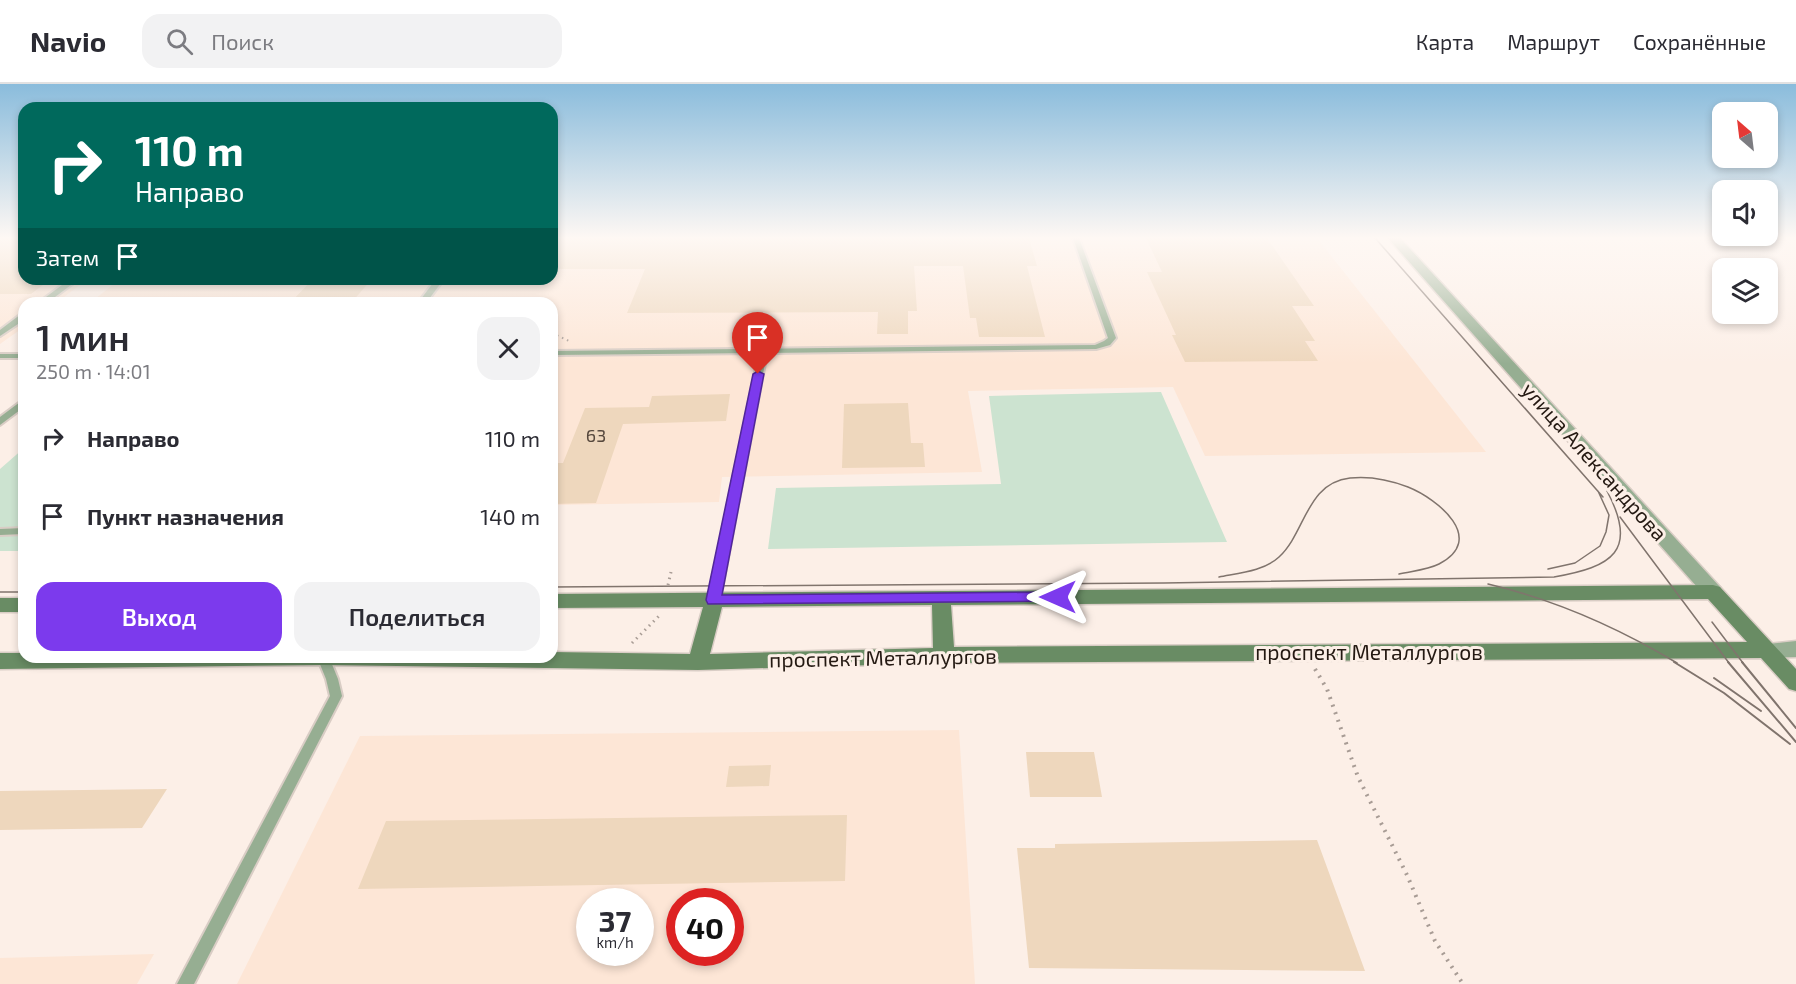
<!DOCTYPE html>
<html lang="ru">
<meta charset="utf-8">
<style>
body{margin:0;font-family:"Exo 2",sans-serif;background:#f2f2f3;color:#2b2b33;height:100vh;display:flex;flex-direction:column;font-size:22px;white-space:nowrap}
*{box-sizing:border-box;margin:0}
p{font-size:20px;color:#7c7c81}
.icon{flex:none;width:33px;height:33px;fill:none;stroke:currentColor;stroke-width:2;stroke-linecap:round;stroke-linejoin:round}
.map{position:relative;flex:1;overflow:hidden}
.sheet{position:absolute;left:18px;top:213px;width:540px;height:366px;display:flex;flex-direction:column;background:#fff;border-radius:18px;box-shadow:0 3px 9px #0003}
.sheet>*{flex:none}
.guide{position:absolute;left:18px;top:18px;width:540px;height:183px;border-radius:18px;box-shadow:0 3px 9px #0003;background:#00695c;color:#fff;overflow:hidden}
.needle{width:39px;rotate:332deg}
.tools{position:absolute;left:1712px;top:18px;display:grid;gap:12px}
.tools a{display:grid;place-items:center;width:66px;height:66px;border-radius:12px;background:#fff;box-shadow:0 3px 9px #0003;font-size:30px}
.speed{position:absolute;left:576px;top:804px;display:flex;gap:12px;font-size:30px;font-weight:700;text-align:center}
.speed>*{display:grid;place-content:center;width:78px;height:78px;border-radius:50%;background:#fff;box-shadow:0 3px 9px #0003;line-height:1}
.speed small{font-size:15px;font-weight:400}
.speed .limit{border:9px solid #d22;background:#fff;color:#111}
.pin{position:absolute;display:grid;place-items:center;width:51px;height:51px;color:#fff;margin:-62px -26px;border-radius:50% 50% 50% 0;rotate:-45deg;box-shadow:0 0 6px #0007}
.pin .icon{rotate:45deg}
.me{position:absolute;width:66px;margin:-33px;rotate:270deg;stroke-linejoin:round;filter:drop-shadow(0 0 4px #0008)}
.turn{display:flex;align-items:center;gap:21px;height:126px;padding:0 18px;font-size:27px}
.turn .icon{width:78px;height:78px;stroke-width:2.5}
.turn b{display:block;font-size:42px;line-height:51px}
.then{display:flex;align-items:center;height:57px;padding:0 18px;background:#0003;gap:12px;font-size:22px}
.round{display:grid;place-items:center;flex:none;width:63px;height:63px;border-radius:18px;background:#f2f2f3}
.headline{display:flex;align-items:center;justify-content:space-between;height:102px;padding:0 18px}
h1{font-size:36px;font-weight:600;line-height:45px}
.cta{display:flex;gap:12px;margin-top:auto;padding:12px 18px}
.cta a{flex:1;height:69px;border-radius:18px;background:#7c3aed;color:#fff;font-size:24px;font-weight:600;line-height:69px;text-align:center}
.cta a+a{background:#f2f2f3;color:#2b2b33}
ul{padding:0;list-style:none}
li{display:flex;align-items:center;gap:18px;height:78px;padding:0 18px}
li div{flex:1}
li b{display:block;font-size:22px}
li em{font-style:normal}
header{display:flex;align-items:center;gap:36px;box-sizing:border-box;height:84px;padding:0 30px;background:#fff;border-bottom:2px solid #e1e1e2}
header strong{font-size:28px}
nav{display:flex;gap:33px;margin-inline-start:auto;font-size:21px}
.search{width:420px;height:54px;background:#f2f2f3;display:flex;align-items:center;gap:15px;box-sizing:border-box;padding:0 21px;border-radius:18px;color:#7c7c81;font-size:22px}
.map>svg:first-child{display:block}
.built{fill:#fde6d6;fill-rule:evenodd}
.green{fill:#cce3d0}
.building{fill:#eed7bd}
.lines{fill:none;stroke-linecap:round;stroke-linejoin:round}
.lane-casing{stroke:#d9cdc5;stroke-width:4}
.street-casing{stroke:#d9cdc5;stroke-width:3}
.secondary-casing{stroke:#d9cdc5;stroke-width:3}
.path-far2{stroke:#a89c95;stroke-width:2;stroke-dasharray:1.5 4;stroke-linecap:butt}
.path-far1{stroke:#a89c95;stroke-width:3;stroke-dasharray:1.5 4.5;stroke-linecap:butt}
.path{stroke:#a89c95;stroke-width:4;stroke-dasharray:2 6;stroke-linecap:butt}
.lane{fill:#96ae92;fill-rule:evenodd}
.street{fill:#96ae92;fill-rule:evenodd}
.secondary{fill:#698c64;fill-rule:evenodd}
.tram-far1{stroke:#80746d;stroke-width:1.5}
.tram{stroke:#80746d;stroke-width:2}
.route{fill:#7c3aed;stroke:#51269a;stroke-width:1.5}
.labels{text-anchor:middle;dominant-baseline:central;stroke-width:6;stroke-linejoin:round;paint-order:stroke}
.number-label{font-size:18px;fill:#56483d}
.street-label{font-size:21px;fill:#241912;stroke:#fcefe7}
</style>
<header>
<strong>Navio</strong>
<div class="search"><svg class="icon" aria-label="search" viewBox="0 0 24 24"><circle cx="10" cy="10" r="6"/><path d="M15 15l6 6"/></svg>Поиск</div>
<nav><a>Карта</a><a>Маршрут</a><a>Сохранённые</a></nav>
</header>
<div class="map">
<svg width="1796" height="900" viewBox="0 0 1796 900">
<rect width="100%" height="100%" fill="#fcefe7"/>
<!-- built -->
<path class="built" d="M0,154H24V195H88L56,219H24V243L0,260Z
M552,154H1317L1486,368L1205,372L1173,303L968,307L982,388L722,393L719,418L552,421V219H90L120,195H552Z
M959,646L975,900H237L360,652ZM590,818H640V868H590ZM680,818H730V868H680Z
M154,870L137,900H0V874Z"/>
<!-- green -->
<path class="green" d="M1161,308L1227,458L768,465L776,404L1001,400L989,312Z
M24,364V467H0V385Z"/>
<!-- building -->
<path class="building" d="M0,154H24V195H51L31,210H0Z
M552,154H1029L1037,182H1027L1045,253H979L976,234H970L963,182H914L917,227H908V250H877L878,228L627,229L645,185H552Z
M1146,154H1267L1314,222H1292L1315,257H1305L1318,277L1185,278L1172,251H1176L1147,188H1162Z
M313,195H372L351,219H290Z
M730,310L726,337L623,340L596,419L552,420V379H563L585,324L649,323L652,312Z
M908,319L911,359H923L925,383L842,384L844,320Z
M1026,668H1094L1102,713H1030Z
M771,681L769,702L726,703L729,682Z
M167,705L142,744L0,746V707Z
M847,731L845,797L358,805L386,737Z
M1317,756L1365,887L1029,884L1017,764H1055V760Z"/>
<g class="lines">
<defs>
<path id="lane" d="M1073,154H1079L1116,254L1110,261L1096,265L767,269L720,516L718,519H710L708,516L759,269L552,271V267L1095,261L1104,257L1108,254Z
M70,195H79L47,219H38Z
M436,195H444L426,219H418Z
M21,230H24V236L0,252V246Z
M0,270H24V274H0Z
M24,315V323L0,341V333Z
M24,444V450L0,451V445Z
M317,573H329L338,595L342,612L194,900H177L330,612L326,595Z"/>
<path id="street" d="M1388,154H1400L1720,503L1723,508L1720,513L1713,515L1706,513Z
M1796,557V573L1765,574L1758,571L1755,566L1758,561Z"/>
<path id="secondary" d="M1713,501L1720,503L1796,585V607L1789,605L1761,574L944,579L698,586L323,581L0,585V569H24V573H552V568L690,570L703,523L552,524V510ZM1708,515L1747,558L954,563L951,521ZM932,521L933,564L710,570L722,523Z
M0,514H24V528H0Z"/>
</defs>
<!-- lane casing -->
<use href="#lane" class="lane-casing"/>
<!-- street casing -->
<use href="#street" class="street-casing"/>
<!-- secondary casing -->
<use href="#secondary" class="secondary-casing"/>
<!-- path-far2 -->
<path class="path-far2" d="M552,249L569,257"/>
<!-- path-far1 -->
<path class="path-far1" d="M668,501L671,488
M632,559L659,532"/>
<!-- path -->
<path class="path" d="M1315,585L1327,605L1358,693L1407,791L1435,857L1463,900"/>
<!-- lane -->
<use href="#lane" class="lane"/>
<!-- street -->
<use href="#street" class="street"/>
<!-- secondary -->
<use href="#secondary" class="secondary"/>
<!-- tram-far1 -->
<path class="tram-far1" d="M1375,154L1603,413
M1620,433L1729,579
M1548,485L1575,479L1600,462L1606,448L1609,431L1598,407
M1219,493C1239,489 1264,487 1279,473C1306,448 1306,399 1350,394C1369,392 1390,396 1408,403C1438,415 1487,455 1439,480C1427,486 1412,487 1399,490
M1488,500C1556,516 1617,543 1677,579
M552,503L1164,499L1554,493C1612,483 1639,467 1607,407
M0,508H24
M1712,538L1743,579"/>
<!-- tram -->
<path class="tram" d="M1674,578L1724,609L1790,660
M1728,578L1796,658
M1742,578L1796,644
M1714,594L1761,627"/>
</g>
<!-- sky -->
<linearGradient id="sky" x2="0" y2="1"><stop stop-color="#8abcdc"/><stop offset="0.55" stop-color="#fef8f4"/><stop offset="1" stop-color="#fef8f4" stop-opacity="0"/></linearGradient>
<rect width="1796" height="280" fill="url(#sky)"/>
<!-- route -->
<path class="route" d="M758,287L764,290L722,511L1058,508L1065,513L1063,517L708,520L706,516L753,290Z"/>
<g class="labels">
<!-- number labels -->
<g class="number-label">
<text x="596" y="351">63</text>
</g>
<!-- street labels -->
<g class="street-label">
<text transform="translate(1595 377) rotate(48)">улица Александрова</text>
<text x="1369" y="567">проспект Металлургов</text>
<text transform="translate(883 573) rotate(-1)">проспект Металлургов</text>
</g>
</g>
</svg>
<div class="tools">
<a><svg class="needle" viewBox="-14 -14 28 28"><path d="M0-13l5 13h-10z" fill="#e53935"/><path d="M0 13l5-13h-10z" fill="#7c7c81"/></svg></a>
<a><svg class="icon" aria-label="sound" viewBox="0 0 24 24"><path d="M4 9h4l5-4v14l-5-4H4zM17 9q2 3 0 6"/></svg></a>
<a><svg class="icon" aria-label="layers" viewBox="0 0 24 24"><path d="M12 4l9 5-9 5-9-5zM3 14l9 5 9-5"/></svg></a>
</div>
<div class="speed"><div>37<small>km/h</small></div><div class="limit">40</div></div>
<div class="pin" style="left:758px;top:290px;background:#d93025"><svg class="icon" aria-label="arrive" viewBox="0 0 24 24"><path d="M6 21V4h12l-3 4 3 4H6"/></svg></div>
<svg class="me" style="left:1058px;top:513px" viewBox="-20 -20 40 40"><path d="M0-17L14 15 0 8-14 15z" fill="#7c3aed" stroke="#fff" stroke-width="4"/></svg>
<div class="guide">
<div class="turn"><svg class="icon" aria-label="right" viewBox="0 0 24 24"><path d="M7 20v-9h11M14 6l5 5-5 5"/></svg><div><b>110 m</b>Направо</div></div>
<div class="then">Затем<svg class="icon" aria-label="arrive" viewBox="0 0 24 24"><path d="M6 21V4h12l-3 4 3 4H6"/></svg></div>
</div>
<section class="sheet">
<div class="headline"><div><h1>1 мин</h1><p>250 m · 14:01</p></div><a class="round"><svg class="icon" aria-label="close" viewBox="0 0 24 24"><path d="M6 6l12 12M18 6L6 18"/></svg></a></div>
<ul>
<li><svg class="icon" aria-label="right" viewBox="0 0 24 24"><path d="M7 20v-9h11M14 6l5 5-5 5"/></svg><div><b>Направо</b></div><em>110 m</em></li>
<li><svg class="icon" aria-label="arrive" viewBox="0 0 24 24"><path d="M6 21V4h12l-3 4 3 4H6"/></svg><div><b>Пункт назначения</b></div><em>140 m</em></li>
</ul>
<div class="cta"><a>Выход</a><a>Поделиться</a></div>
</section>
</div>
